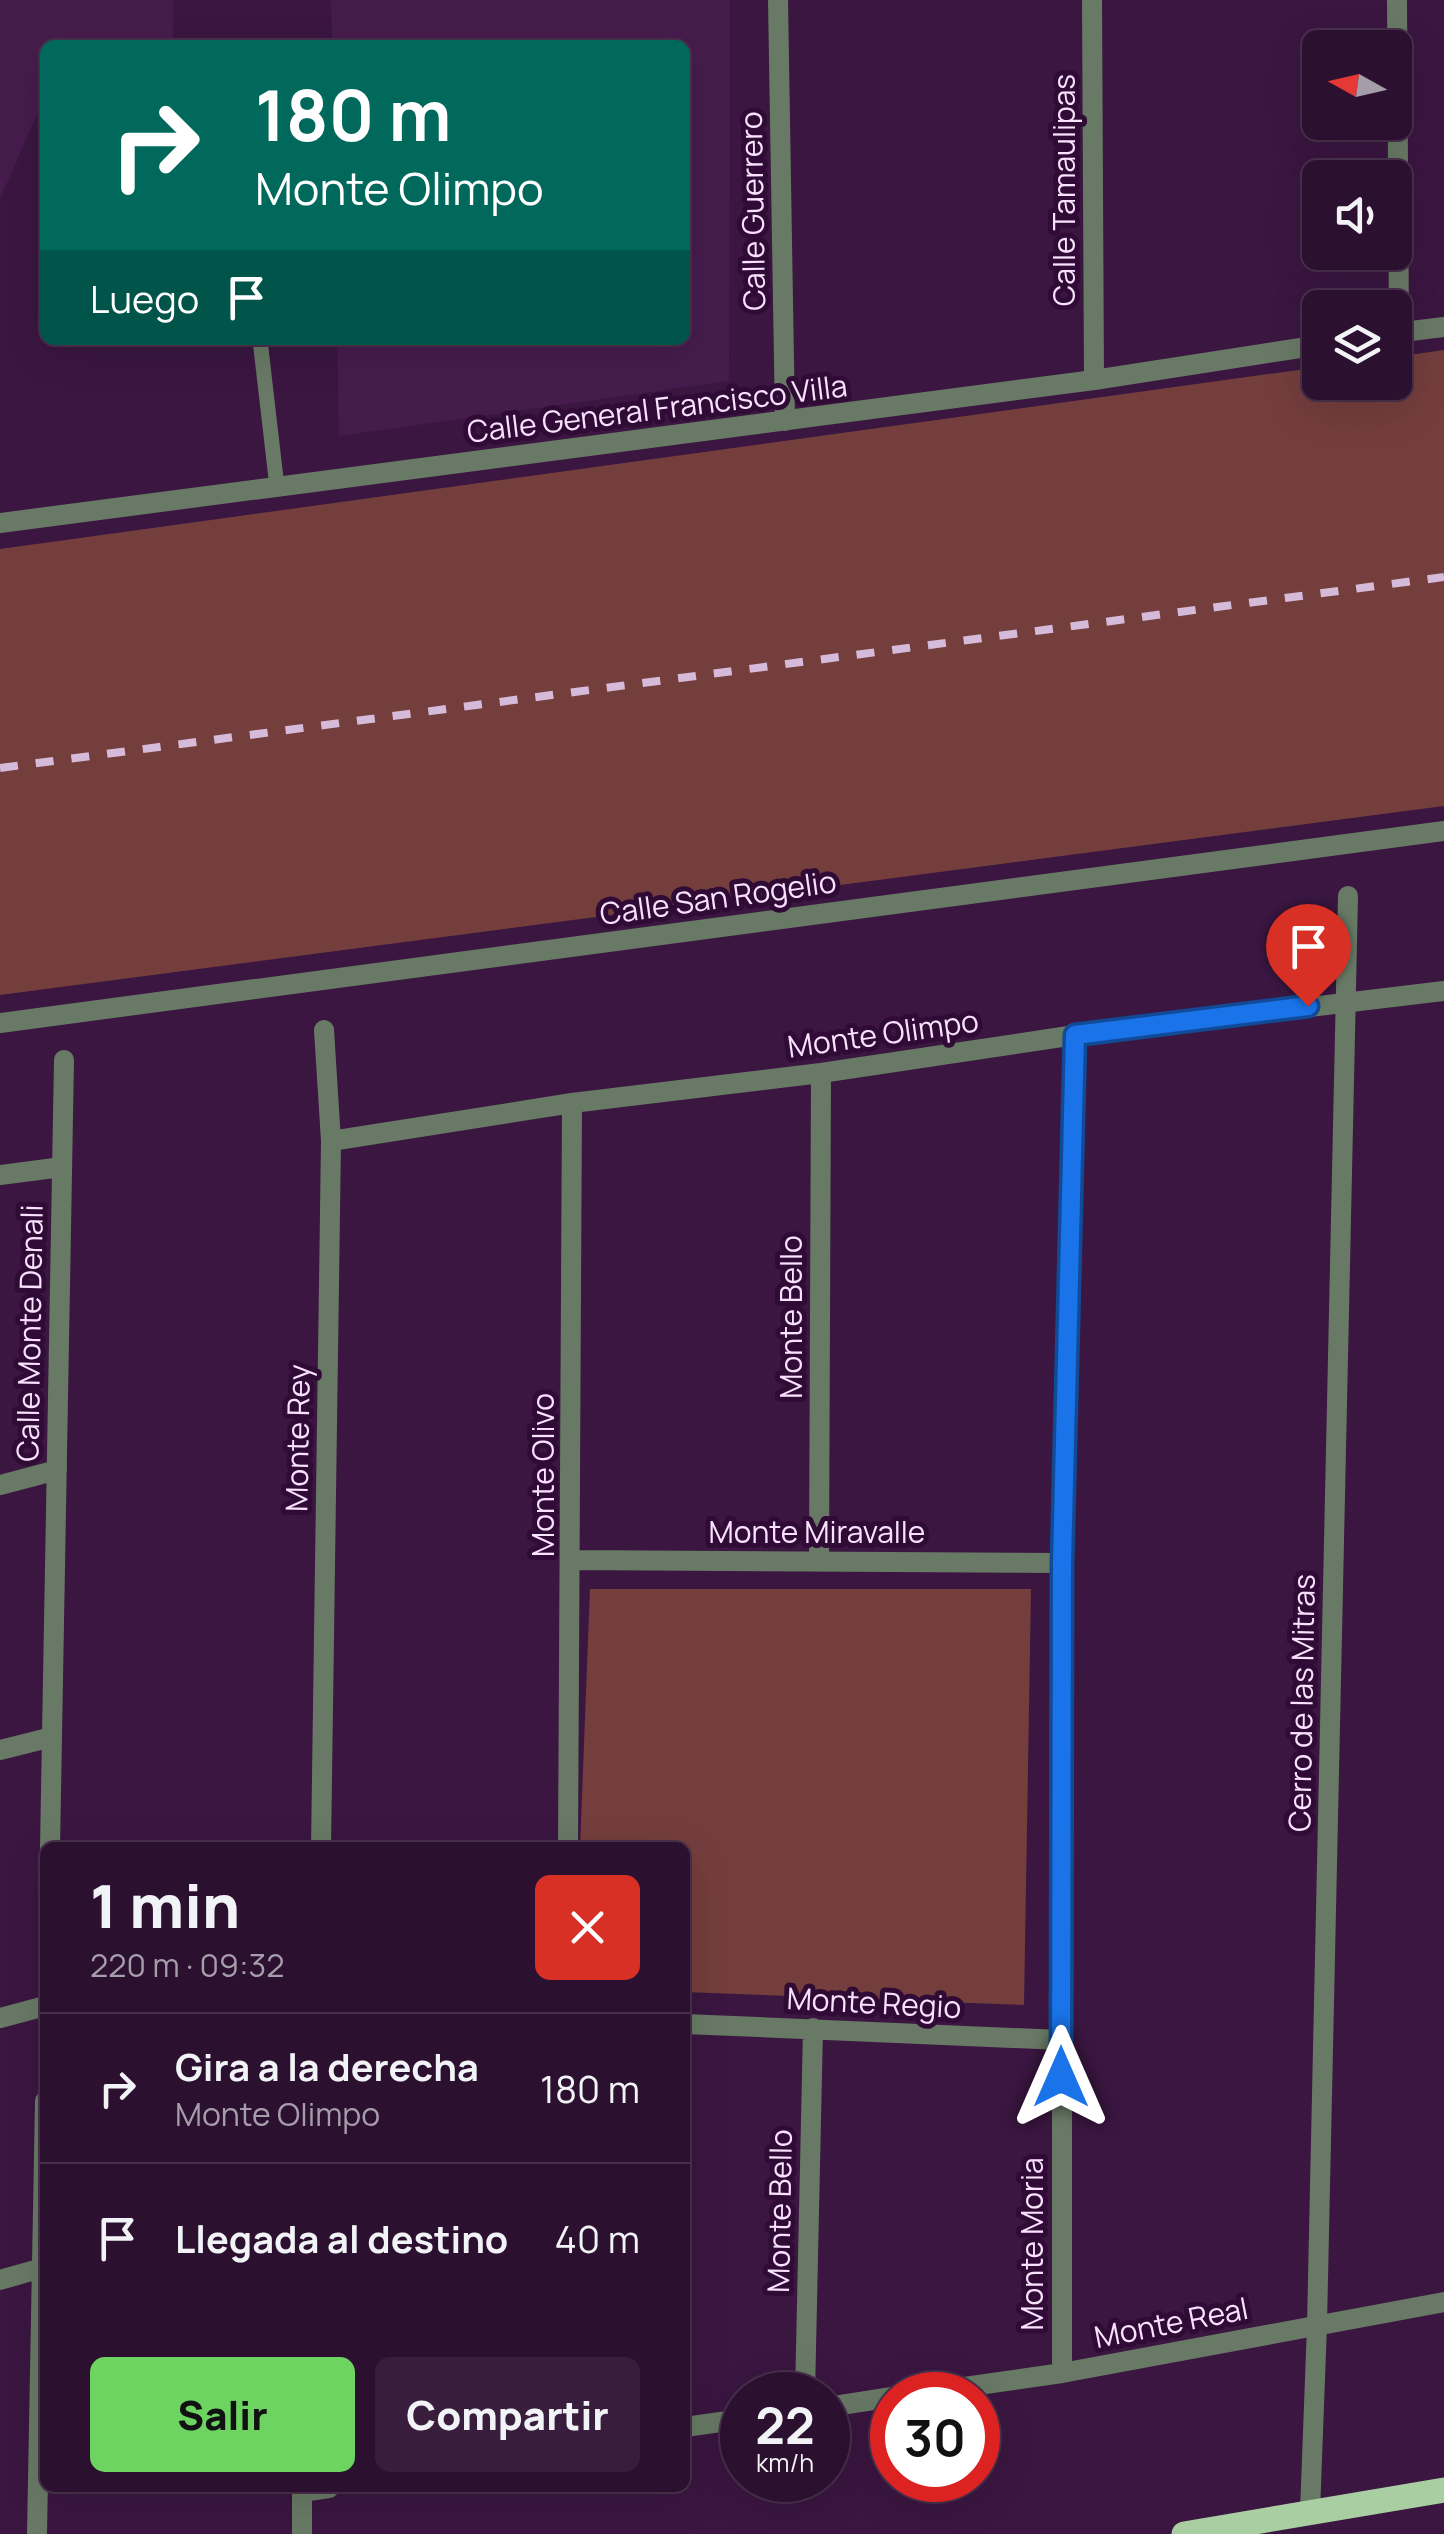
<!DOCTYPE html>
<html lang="es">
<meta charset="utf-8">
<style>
body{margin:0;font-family:Manrope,sans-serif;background:#381e3c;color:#f1f3f6;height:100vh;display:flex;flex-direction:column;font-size:38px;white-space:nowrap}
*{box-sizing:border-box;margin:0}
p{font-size:32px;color:#a69dab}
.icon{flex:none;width:55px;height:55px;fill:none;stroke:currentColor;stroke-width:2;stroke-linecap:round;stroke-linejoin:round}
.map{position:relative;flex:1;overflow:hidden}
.panel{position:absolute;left:40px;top:1842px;width:650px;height:650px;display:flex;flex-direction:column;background:#2c1030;border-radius:15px;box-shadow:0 10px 40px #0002,0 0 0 2px #48304c}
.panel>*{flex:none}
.hud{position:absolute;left:40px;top:40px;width:650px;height:305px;border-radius:15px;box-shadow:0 10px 40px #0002,0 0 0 2px #48304c;background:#00695c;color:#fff;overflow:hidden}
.needle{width:65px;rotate:278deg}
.controls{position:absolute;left:1302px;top:30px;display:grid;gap:20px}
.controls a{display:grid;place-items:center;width:110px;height:110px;border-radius:15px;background:#2c1030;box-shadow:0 10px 40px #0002,0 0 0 2px #48304c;font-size:50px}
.speed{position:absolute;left:720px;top:2372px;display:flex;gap:20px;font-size:50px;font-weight:700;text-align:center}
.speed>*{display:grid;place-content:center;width:130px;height:130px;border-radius:50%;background:#2c1030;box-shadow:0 10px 40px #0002,0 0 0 2px #48304c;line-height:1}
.speed small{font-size:25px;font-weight:400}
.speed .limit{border:15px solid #d22;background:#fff;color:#111}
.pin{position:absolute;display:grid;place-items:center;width:85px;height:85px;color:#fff;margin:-102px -42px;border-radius:50% 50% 50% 0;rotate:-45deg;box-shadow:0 0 10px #0007}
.pin .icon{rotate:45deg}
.me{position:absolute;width:110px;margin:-55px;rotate:0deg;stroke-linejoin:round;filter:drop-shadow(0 0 8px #0008)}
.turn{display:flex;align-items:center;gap:35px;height:210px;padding:0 50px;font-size:45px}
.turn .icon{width:130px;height:130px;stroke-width:2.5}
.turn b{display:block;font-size:70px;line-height:85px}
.then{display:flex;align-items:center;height:95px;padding:0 50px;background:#0003;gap:20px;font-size:38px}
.round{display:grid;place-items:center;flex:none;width:105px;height:105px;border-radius:15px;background:#381e3c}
.head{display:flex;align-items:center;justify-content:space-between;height:170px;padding:0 50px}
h1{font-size:60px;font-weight:800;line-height:75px}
.button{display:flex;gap:20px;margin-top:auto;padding:20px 50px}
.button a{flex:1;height:115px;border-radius:15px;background:#6dd361;color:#111;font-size:40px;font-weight:800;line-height:115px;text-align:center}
.button a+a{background:#381e3c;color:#f1f3f6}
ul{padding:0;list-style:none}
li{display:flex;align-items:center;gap:30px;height:150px;padding:0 50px;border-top:2px solid #48304c}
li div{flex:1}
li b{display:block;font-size:38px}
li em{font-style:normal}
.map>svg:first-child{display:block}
.built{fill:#461c4d}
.green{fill:#743e3d}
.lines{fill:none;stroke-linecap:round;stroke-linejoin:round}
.lane{stroke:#687a65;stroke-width:15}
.street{stroke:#687a65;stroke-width:20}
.primary{stroke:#a8cea2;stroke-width:25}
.rail{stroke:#d5bbd9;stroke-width:8;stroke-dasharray:18 18;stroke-linecap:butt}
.route-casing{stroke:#114b97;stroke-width:25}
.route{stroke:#1a73e8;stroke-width:18}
.labels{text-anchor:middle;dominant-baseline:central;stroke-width:10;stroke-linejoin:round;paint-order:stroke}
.street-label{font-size:30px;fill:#f9e2fd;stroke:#300b36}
</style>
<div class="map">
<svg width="1444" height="2534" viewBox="0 0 1444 2534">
<rect width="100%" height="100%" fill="#3a1640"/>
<!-- built -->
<path class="built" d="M0,0H173V45H45V96L0,199Z
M331,0H730L729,381L339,436L337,340H685V45H332Z"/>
<!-- green -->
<path class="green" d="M1444,350V806L0,995V549L1320,367V382H1395V357Z
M590,1589H1031L1024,2005L685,1992V1848L580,1847Z"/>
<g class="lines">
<!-- lane -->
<path class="lane" d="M260,340L277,487"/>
<!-- street -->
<path class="street" d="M778,0L785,421
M1092,0L1094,380
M1397,0L1399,333
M1395,333L1444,327
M0,523L1094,380L1320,345
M0,1023L1444,831
M331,1141L572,1103L821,1073L1075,1035L1444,991
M0,1175L62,1167
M0,1485L57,1470
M572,1560L1062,1563
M819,1561L821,1073
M0,1750L52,1737
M50,1848L64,1060
M321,1848L331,1141L324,1030
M568,1848L572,1103
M0,2018L45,2006
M685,2024L1061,2040
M0,2280L42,2268
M1062,2373V1563L1075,1035
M805,2395L813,2028
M908,2395L1062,2373L1444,2302
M828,2407L892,2397
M685,2427L742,2419
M302,2488V2534
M302,2492L329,2488
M1310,2512L1317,2325L1348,896
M37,2534L45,2101"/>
<!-- primary -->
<path class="primary" d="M1184,2534L1444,2490"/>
<!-- rail -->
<path class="rail" d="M0,768L1444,577"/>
</g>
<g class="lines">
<defs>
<path id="route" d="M1061,2077L1062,1563L1075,1035L1308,1006"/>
</defs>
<!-- route casing -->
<use href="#route" class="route-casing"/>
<!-- route -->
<use href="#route" class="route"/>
</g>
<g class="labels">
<!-- street labels -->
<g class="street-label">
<text transform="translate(1063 190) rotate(-90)">Calle Tamaulipas</text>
<text transform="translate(752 211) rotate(-91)">Calle Guerrero</text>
<text transform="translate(657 408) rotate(-7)">Calle General Francisco Villa</text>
<text transform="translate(718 897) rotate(-8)">Calle San Rogelio</text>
<text transform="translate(883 1033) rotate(-8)">Monte Olimpo</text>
<text transform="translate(790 1317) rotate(-90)">Monte Bello</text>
<text transform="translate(29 1333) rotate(-89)">Calle Monte Denali</text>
<text transform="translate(297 1438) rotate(-89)">Monte Rey</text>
<text transform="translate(542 1475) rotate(-90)">Monte Olivo</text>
<text x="817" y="1531">Monte Miravalle</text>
<text transform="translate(1301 1703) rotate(-89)">Cerro de las Mitras</text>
<text transform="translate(874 2002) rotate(3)">Monte Regio</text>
<text transform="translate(779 2211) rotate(-89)">Monte Bello</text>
<text transform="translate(1031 2244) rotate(-90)">Monte Moria</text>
<text transform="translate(1171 2322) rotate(-11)">Monte Real</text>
</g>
</g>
</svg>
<div class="controls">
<a><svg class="needle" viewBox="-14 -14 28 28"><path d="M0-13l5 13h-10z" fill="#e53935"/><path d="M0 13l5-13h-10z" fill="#a69dab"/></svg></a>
<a><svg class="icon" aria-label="sound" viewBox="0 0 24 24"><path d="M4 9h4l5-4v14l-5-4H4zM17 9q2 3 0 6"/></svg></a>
<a><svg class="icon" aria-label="layers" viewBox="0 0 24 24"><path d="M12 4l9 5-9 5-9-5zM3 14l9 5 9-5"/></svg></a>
</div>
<div class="speed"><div>22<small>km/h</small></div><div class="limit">30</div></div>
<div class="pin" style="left:1308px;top:1006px;background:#d93025"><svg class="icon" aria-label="arrive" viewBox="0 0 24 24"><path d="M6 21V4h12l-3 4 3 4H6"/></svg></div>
<svg class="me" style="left:1061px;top:2077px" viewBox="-20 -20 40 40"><path d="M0-17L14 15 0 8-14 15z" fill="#1a73e8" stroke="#fff" stroke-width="4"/></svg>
<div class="hud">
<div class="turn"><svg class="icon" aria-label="right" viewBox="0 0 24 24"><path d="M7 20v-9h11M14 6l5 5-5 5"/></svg><div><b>180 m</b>Monte Olimpo</div></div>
<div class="then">Luego<svg class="icon" aria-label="arrive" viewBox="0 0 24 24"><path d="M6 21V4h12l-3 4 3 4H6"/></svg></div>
</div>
<section class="panel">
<div class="head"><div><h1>1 min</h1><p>220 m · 09:32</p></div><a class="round" style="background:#d93025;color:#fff"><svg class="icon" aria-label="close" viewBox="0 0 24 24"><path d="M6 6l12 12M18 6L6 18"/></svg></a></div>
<ul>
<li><svg class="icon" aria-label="right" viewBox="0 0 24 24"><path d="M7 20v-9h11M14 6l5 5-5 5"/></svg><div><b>Gira a la derecha</b><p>Monte Olimpo</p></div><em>180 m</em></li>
<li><svg class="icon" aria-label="arrive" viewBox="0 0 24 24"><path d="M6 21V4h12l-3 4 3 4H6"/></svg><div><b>Llegada al destino</b></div><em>40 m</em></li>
</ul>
<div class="button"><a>Salir</a><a>Compartir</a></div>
</section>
</div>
